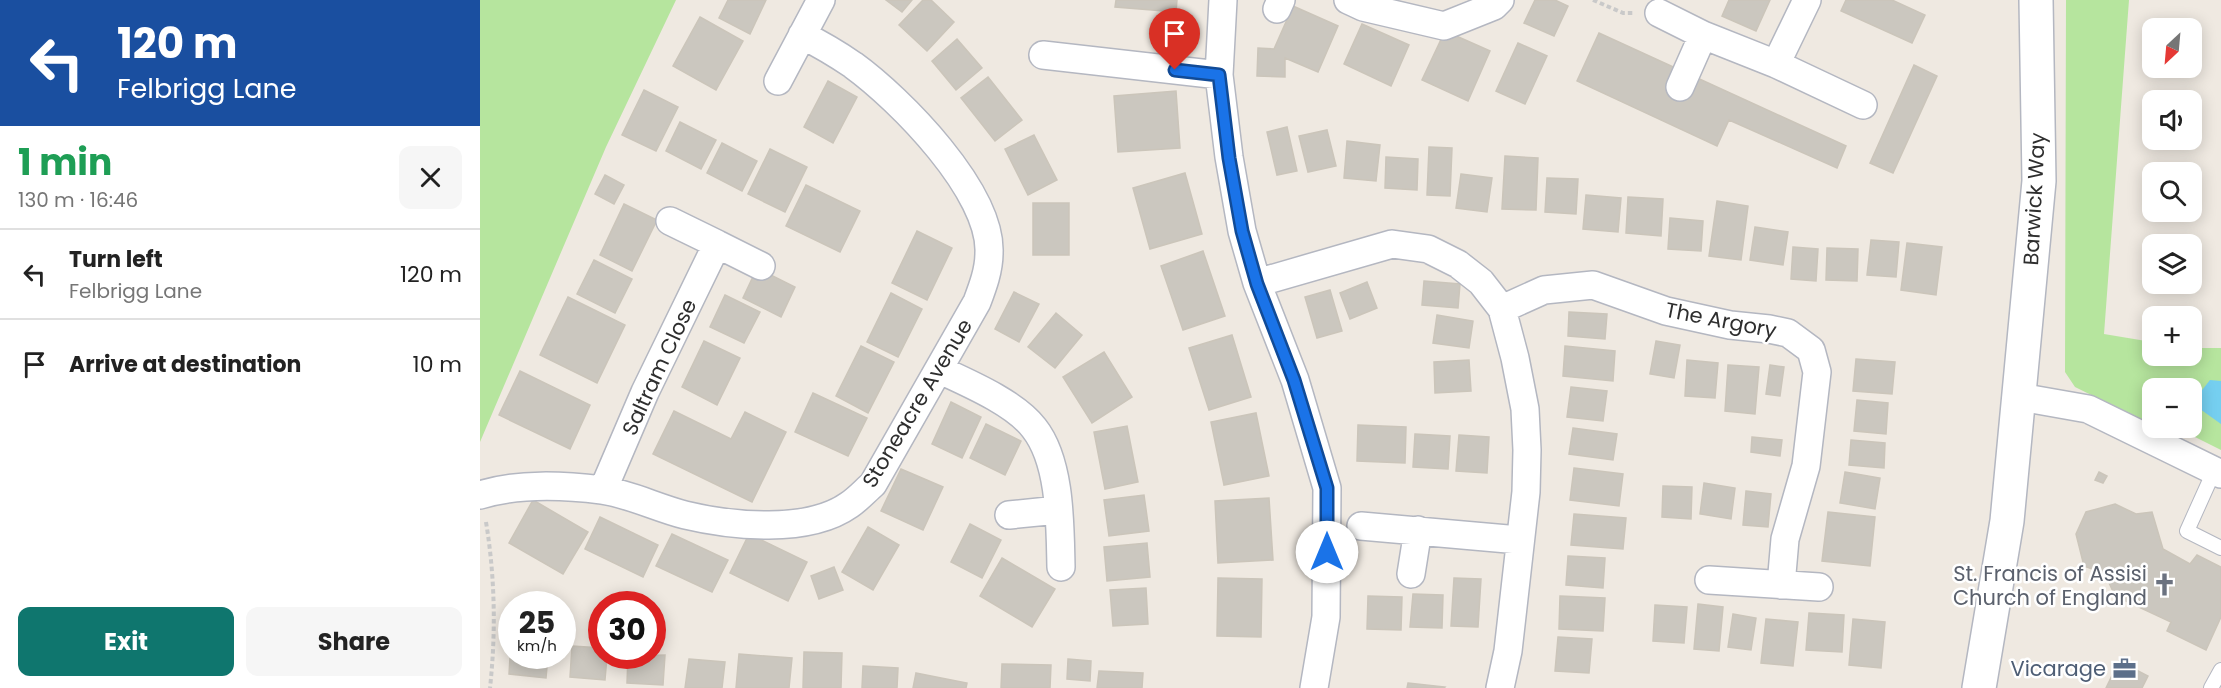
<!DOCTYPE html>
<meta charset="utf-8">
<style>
body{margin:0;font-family:Poppins,sans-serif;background:#f6f6f6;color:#222;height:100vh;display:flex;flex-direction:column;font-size:22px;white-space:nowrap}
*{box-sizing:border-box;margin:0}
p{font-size:20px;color:#767676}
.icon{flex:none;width:33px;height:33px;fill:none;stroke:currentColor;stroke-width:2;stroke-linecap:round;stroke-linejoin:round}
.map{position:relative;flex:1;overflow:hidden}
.panel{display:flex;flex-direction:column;background:#fff;width:480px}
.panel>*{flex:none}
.hud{background:#1a4fa0;color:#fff;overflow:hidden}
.needle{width:39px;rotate:206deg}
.fabs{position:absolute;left:1662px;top:18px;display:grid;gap:12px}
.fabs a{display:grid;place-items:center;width:60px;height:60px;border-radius:12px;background:#fff;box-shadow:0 3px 15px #0003;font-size:30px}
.speed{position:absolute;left:18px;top:591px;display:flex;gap:12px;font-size:30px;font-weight:700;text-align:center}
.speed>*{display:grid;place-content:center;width:78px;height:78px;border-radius:50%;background:#fff;box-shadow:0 3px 15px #0003;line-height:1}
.speed small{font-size:15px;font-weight:400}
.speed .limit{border:9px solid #d22;background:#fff;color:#111}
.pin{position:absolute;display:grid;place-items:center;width:51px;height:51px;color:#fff;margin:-62px -26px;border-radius:50% 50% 50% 0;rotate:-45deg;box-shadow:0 0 6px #0007}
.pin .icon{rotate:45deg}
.me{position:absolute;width:66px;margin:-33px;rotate:0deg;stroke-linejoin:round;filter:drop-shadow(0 0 4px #0008)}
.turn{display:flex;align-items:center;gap:21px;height:126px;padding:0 18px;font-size:27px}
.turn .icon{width:78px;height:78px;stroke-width:2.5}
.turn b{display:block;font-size:42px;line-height:51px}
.round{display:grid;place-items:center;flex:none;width:63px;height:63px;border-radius:12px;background:#f6f6f6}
.head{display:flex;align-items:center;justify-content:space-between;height:102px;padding:0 18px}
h1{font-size:36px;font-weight:700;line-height:45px;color:#1e9e55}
.primary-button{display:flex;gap:12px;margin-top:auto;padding:12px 18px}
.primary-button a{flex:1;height:69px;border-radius:12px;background:#0f766e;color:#fff;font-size:24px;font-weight:700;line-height:69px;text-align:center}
.primary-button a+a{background:#f6f6f6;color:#222}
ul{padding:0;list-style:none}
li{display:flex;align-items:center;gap:18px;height:90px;padding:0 18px;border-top:2px solid #e0e0e0}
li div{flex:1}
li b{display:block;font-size:22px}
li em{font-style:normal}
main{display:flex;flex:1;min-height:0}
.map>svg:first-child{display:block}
.green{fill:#b6e59e}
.water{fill:#75cff0}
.building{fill:#cbc7bf;stroke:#cbc5ba;stroke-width:1.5}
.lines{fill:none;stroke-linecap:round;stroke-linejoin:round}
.lane-casing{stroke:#b4b7c1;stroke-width:16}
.street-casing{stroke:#b4b7c1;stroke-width:30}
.secondary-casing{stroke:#b4b7c1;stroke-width:36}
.path{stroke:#c9c9c9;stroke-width:4;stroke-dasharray:4.5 3;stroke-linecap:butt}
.lane{stroke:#fff;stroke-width:14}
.street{stroke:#fff;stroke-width:27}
.secondary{stroke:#fff;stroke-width:33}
.route-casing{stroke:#114b97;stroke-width:15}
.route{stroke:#1a73e8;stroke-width:10}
.labels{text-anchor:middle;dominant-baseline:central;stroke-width:5;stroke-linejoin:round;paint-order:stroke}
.street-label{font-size:21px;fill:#2e2e2e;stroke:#fff}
.worship-label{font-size:21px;fill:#5b616d;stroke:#fff;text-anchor:end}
.service-label{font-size:21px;fill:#4e5e75;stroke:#fff;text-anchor:end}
</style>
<main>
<section class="panel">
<div class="hud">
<div class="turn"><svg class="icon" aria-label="left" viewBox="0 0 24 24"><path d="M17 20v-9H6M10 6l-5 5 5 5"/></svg><div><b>120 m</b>Felbrigg Lane</div></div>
</div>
<div class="head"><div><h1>1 min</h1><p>130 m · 16:46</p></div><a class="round"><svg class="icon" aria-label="close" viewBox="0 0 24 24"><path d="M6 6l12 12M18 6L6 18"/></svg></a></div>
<ul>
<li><svg class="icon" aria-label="left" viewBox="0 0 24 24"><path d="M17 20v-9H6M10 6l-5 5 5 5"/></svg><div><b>Turn left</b><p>Felbrigg Lane</p></div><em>120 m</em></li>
<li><svg class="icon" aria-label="arrive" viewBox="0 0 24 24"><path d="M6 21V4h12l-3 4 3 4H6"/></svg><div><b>Arrive at destination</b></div><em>10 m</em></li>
</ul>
<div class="primary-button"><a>Exit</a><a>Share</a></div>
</section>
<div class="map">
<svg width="1741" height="688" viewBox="0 0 1741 688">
<rect width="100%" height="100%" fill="#efe9e1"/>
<!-- green -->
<path class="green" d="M0,0H196L126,147L0,442Z
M1586,0H1649L1624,334L1672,342V356H1712V348H1741V450L1701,430L1698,437L1678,428H1712V388H1672V425L1595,387L1585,372Z"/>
<!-- water -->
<path class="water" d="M1730,380L1741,381V424L1720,409L1719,394Z"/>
<!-- building -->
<path class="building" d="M248,0H286L270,34L239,18Z
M406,0H432L422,12Z
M443,0H451L474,22L447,51L419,25Z
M636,0H697L696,12L635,7Z
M1055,0H1075L1088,6L1074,36L1044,23Z
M1249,0H1290L1276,31L1242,16Z
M1366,0H1412L1445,15L1432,43L1361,11Z
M813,6L858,26L838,72L805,58V77L777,76L778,48L794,49Z
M220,17L263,41L236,90L193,66Z
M882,24L929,45L911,86L864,64Z
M965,31L1010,51L988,101L942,80Z
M1119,33L1366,146L1357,168L1249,120L1237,146L1097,81Z
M477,39L502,68L476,90L452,61Z
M1038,43L1067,56L1045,104L1016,91Z
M1434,65L1457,76L1413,173L1390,163Z
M508,77L542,120L515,141L481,98Z
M348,81L377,97L353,143L324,127Z
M164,90L198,107L176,151L142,135Z
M696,91L700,148L638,152L634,96Z
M200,122L236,140L221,169L186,151Z
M807,127L817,171L797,175L787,132Z
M847,130L856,166L828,172L819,136Z
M554,135L577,180L548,195L525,149Z
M867,141L900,145L896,181L864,178Z
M242,143L277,161L262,191L227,173Z
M949,147L972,148L970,196L947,195Z
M290,149L327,167L305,212L268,194Z
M1025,156L1058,158L1056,210L1022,209Z
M906,157L938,159L937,190L905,188Z
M705,173L722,234L670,249L653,188Z
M981,174L1012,178L1007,212L976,208Z
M125,175L144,185L134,204L115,194Z
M1067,178L1098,179L1096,214L1065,212Z
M326,185L380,211L360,252L306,226Z
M1106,195L1141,198L1138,232L1103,229Z
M1148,197L1183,199L1181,236L1146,233Z
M1237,201L1268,206L1261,260L1229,256Z
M553,203H589V255H553Z
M144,204L177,220L152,271L120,255Z
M1190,218L1223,221L1221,251L1188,249Z
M1275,227L1308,232L1303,265L1270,260Z
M437,231L472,248L447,300L412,283Z
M1391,240L1419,242L1416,277L1387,275Z
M1427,243L1462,247L1456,295L1421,290Z
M1313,247L1338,249L1336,281L1311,279Z
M1347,248L1378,249L1377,281L1346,280Z
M723,251L745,316L703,330L681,266Z
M114,260L152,279L135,313L97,294Z
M277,268L315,287L301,317L263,298Z
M944,281L980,284L978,308L942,305Z
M887,282L897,308L870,319L860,293Z
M850,290L862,331L837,338L825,297Z
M534,292L559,304L539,342L515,329Z
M411,293L442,309L418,357L387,342Z
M245,295L280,312L264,343L230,327Z
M88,297L145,325L117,383L60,355Z
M1089,312L1127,314L1125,339L1088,336Z
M576,313L602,335L575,368L548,347Z
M957,315L993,321L989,348L953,343Z
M752,335L771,397L729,410L709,348Z
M224,341L260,358L237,405L202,387Z
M1176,341L1200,345L1194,378L1170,374Z
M381,346L414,362L388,413L356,396Z
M1085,346L1135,351L1133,381L1083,376Z
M624,352L652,397L612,423L583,377Z
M1376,359L1415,362L1412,394L1373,391Z
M989,360L991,391L955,393L954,362Z
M1207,360L1238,363L1235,398L1205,396Z
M1248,365L1279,367L1275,414L1245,411Z
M1290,365L1304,367L1300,396L1286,394Z
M40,371L110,405L90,449L19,415Z
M1091,387L1127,391L1123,421L1087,417Z
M333,393L387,418L368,456L315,432Z
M1377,400L1408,403L1406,434L1374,431Z
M471,402L501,417L482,458L452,444Z
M194,411L251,439L265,412L306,432L272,502L173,454Z
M776,413L789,476L744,485L731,422Z
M506,424L541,441L525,475L490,458Z
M878,425L926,427L925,463L877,461Z
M647,426L658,482L625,489L614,432Z
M1093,428L1137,434L1133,460L1089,454Z
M935,434L970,436L968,469L933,467Z
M979,435L1009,437L1007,473L976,471Z
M1272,437L1302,440L1300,456L1271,452Z
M1371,440L1405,443L1404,468L1369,465Z
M1094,468L1143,474L1139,506L1090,500Z
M421,469L463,487L443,530L401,511Z
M1365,472L1400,478L1395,509L1360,503Z
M1619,472L1627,476L1623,483L1615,480Z
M1224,483L1255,488L1251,519L1220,514Z
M1183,486L1212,487L1211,519L1182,517Z
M1266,491L1291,494L1288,527L1263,525Z
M664,495L669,531L629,536L624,500Z
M789,498L793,560L738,563L735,501Z
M53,500L108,532L83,574L29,543Z
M1635,504L1656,514L1672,512L1683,549L1710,564L1717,555L1741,567V617L1726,650L1687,631L1691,622L1635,596L1625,574L1604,566L1596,534L1606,512Z
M1348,512L1395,517L1390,566L1342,561Z
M1094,514L1146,518L1143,549L1091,545Z
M120,517L178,545L163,577L105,549Z
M490,524L521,540L502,578L471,562Z
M388,527L419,545L393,590L362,572Z
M192,534L248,560L232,592L176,566Z
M269,534L327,562L308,601L250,573Z
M667,543L670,577L627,581L624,547Z
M1088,556L1125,558L1123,588L1086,585Z
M522,558L575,589L552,627L500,596Z
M354,567L363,590L339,599L331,576Z
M738,578L782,579L781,637L737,636Z
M974,578L1001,579L998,627L971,626Z
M666,588L668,624L633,626L630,590Z
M933,594L963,595L962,628L930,627Z
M888,596L922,597L921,630L887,629Z
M1080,596L1125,598L1123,631L1079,629Z
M1218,604L1243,607L1239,651L1214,649Z
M1175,605L1207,607L1204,643L1173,641Z
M1329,613L1364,615L1362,652L1326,650Z
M1253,614L1276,618L1271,650L1248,647Z
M1286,619L1318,622L1313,666L1281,663Z
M1373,619L1405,622L1401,668L1369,665Z
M1078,637L1112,639L1109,673L1075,671Z
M31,641L32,656H68L66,678L29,674Z
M92,646L122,648V656H127L125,680L90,677Z
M324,652L362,653L361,688H323Z
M259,654L312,658L309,688H256Z
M185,655L183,685L147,683L148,656Z
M209,659L245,662L242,688H205Z
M588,659L611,661L610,681L587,679Z
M1639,661L1668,676L1662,688H1626Z
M522,664L571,665L570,688H521Z
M383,666L418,668L417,688H382Z
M619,671L663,673L662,688H617Z
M436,673L487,683L486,688H433Z
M928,683L965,687L964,688H927Z"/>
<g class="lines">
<defs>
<path id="lane" d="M1734,471L1707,531L1741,548
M1731,688L1741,670"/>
<path id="street" d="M743,0L739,75L749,157L762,231L777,283L815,380L847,488L846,617L834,688
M868,0L883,7L964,26L1014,6L1020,0
M797,9L801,0
M1179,13L1223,35L1296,64L1327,0
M563,55L739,75
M1296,64L1383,105
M298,81L341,0
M1200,87L1223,35
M190,221L237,244
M777,283L912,244L948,249L978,264L1001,282L1022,309L1035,358L1045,409L1047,450L1046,492L1028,651L1020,688
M1022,309L1064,290L1113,285L1186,311L1250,325L1289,329L1308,333L1331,350L1337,372L1326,466L1305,539L1301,585
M460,370C488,383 535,403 554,428C581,462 580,525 581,567
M1540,397L1608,409L1741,474
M123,490L165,392L237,244L281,266
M0,495C39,483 82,485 122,490C150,494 177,508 205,515C251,526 328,534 369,505C378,499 385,491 393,484L497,302C503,286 509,270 509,253C512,192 420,99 373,65C357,54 340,44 322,35
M529,515L578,510
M881,526L1039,540
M931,574L938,530
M1229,580L1339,587"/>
<path id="secondary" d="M1499,688L1527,521L1559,181L1556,0"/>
</defs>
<!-- lane casing -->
<use href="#lane" class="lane-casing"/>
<!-- street casing -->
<use href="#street" class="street-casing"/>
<!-- secondary casing -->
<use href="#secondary" class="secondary-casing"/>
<!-- path -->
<path class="path" d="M1113,0L1143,13H1154
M6,522C15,577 16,632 10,688"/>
<!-- lane -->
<use href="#lane" class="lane"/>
<!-- street -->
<use href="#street" class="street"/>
<!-- secondary -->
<use href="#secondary" class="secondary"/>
</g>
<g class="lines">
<defs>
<path id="route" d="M695,70L739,75L749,158L762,231L777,284L814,380L847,488V552"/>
</defs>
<!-- route casing -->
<use href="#route" class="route-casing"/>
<!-- route -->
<use href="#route" class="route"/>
</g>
<!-- icons -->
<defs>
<symbol id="church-bare" viewBox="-9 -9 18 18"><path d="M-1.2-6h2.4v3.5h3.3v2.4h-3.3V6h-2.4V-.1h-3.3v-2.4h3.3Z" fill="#6b7280" stroke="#fff" stroke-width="2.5" paint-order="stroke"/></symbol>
<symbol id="office-bare" viewBox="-9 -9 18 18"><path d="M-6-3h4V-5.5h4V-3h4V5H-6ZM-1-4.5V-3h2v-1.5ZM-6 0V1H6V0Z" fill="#5c6f8a" stroke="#fff" stroke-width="2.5" paint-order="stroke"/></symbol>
</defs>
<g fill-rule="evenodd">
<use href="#church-bare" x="1668" y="568" width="33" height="33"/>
<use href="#office-bare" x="1628" y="652" width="33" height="33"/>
</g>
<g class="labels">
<!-- street labels -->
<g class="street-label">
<text transform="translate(1554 199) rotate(-87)">Barwick Way</text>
<text transform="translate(1241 320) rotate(11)">The Argory</text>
<text transform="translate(179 367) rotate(-65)">Saltram Close</text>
<text transform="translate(437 403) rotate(-59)">Stoneacre Avenue</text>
</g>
<!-- worship labels -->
<g class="worship-label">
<text x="1667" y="573">St. Francis of Assisi<tspan x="1667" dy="24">Church of England</tspan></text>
</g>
<!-- service labels -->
<g class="service-label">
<text x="1626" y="668">Vicarage</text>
</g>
</g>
</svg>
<div class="fabs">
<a><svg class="needle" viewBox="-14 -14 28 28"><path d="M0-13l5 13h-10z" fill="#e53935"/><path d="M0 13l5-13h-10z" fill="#767676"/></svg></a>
<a><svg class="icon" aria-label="sound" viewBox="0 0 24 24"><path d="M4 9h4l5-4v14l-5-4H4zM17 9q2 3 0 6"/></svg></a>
<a><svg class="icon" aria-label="search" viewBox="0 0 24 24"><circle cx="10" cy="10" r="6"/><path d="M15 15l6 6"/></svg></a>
<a><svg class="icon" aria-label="layers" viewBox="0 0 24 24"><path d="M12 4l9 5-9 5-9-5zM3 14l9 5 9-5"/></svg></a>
<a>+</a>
<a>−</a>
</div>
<div class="speed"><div>25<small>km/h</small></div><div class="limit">30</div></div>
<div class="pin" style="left:695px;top:70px;background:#d93025"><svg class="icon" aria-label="arrive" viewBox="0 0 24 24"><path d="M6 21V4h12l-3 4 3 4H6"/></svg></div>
<svg class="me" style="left:847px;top:552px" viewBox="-20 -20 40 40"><circle r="19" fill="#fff"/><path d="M0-13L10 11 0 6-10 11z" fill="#1a73e8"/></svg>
</div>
</main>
